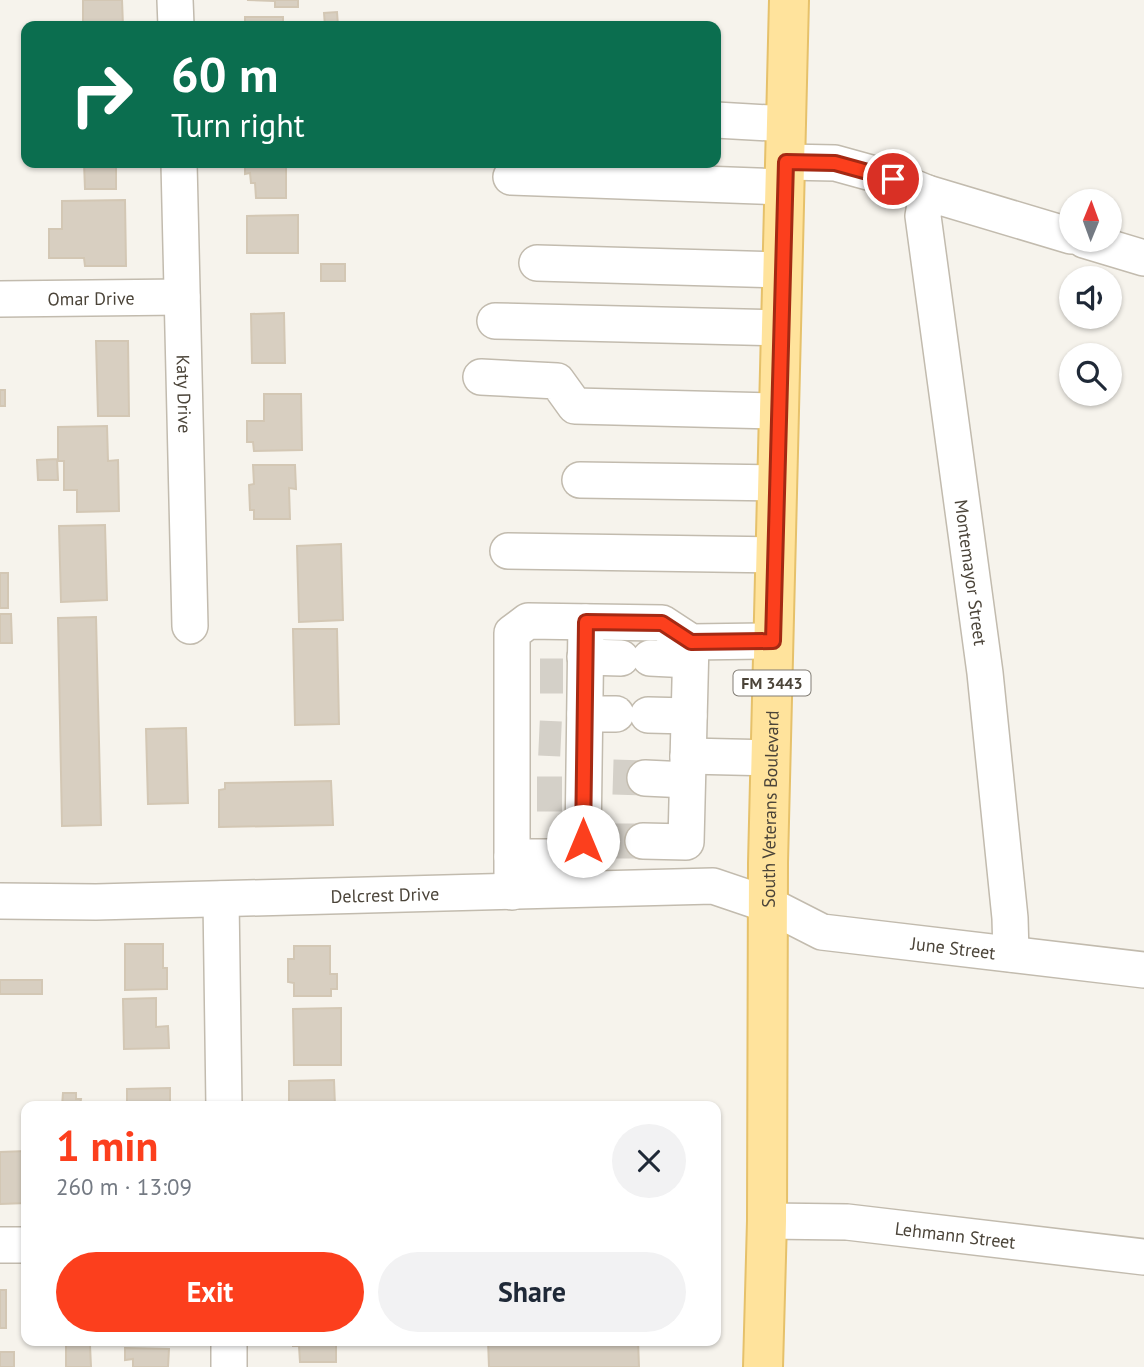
<!DOCTYPE html>
<meta charset="utf-8">
<style>
body{margin:0;font-family:"PT Sans",sans-serif;background:#f2f2f3;color:#1f2937;height:100vh;display:flex;flex-direction:column;font-size:26px;white-space:nowrap}
*{box-sizing:border-box;margin:0}
p{font-size:23px;color:#747a83}
.icon{flex:none;width:38px;height:38px;fill:none;stroke:currentColor;stroke-width:2;stroke-linecap:round;stroke-linejoin:round}
.map{position:relative;flex:1;overflow:hidden}
.details{position:absolute;left:21px;top:1101px;width:700px;height:245px;display:flex;flex-direction:column;background:#fff;border-radius:14px;box-shadow:0 2px 5px #0004}
.details>*{flex:none}
.top-card{position:absolute;left:21px;top:21px;width:700px;height:147px;border-radius:14px;box-shadow:0 2px 5px #0004;background:#0b6e4f;color:#fff;overflow:hidden}
.needle{width:46px;rotate:1deg}
.fabs{position:absolute;left:1059px;top:189px;display:grid;gap:14px}
.fabs a{display:grid;place-items:center;width:63px;height:63px;border-radius:50%;background:#fff;box-shadow:0 2px 5px #0004;font-size:35px}
.pin{position:absolute;display:grid;place-items:center;width:60px;height:60px;color:#fff;margin:-30px;border:4px solid #fff;border-radius:50%;box-shadow:0 2px 7px #0007}
.me{position:absolute;width:77px;margin:-38px;rotate:0deg;stroke-linejoin:round;filter:drop-shadow(0 0 5px #0008)}
.turn{display:flex;align-items:center;gap:24px;height:147px;padding:0 35px;font-size:32px}
.turn .icon{width:91px;height:91px;stroke-width:2.5}
.turn b{display:block;font-size:49px;line-height:60px}
.round{display:grid;place-items:center;flex:none;width:74px;height:74px;border-radius:37px;background:#f2f2f3}
.headline{display:flex;align-items:center;justify-content:space-between;height:119px;padding:0 35px}
h1{font-size:42px;font-weight:700;line-height:52px;color:#fc3f1d}
.button{display:flex;gap:14px;margin-top:auto;padding:14px 35px}
.button a{flex:1;height:80px;border-radius:42px;background:#fc3f1d;color:#fff;font-size:28px;font-weight:700;line-height:80px;text-align:center}
.button a+a{background:#f2f2f3;color:#1f2937}
.map>svg:first-child{display:block}
.building{fill:#d8cfc1;stroke:#d3c7b4;stroke-width:2}
.lines{fill:none;stroke-linecap:round;stroke-linejoin:round}
.minor-tunnel{stroke:#d4d0c8;stroke-width:35;stroke-dasharray:35 18;stroke-linecap:butt}
.minor-casing{stroke:#c2bbae;stroke-width:38}
.major-casing{stroke:#e6c16a;stroke-width:42}
.minor{stroke:#fff;stroke-width:35}
.major{stroke:#ffe39c;stroke-width:38}
.route-casing{stroke:#a42913;stroke-width:18}
.route{stroke:#fc3f1d;stroke-width:12}
.labels{text-anchor:middle;dominant-baseline:central;stroke-width:7;stroke-linejoin:round;paint-order:stroke}
.shield{fill:#fff;stroke:#817c74;stroke-width:2}
.shield-label{font-size:16px;font-weight:bold;fill:#4b4439}
.street-label{font-size:18px;fill:#4b4439;stroke:#fff}
</style>
<div class="map">
<svg width="1144" height="1367" viewBox="0 0 1144 1367">
<rect width="100%" height="100%" fill="#f6f3ec"/>
<!-- building -->
<path class="building" d="M83,0H122L123,26H83Z
M247,0H298V7H275V1Z
M337,12L338,26H325L324,13Z
M245,17H283V26H245Z
M84,163H121V167H116V189H85Z
M245,163H286V198H256L255,183H251L250,173L245,174Z
M125,200L126,266H85L84,258H49V229H62V201Z
M298,215V253H247V216Z
M321,264H345V281H321Z
M284,313L285,363H252L251,314Z
M96,341H128L129,416H98Z
M0,390H5V406H0Z
M264,394H301L302,450L254,451L253,442H247V421H264Z
M107,426L108,461L118,460L119,511L77,512V490H64V461H58V427Z
M57,459L58,480H38L37,460Z
M253,465H295L296,489L289,488L290,519H254V510H250L249,485L254,484Z
M105,525L107,600L61,602L59,526Z
M341,544L343,620L299,622L297,546Z
M0,573H8V608H0Z
M0,614H11L12,643H0Z
M96,617L101,825L62,826L58,618Z
M293,629H337L339,724L295,725Z
M186,728L188,803L148,804L146,729Z
M331,781L333,825L219,827V790L225,789V783Z
M125,944H163V968H167V989L125,990Z
M294,946H330V974H337V989H331V996H294V983L288,982V959H294Z
M0,980H42V994H0Z
M156,998V1027L168,1026L169,1048L124,1049L123,999Z
M341,1008V1065H294L293,1009Z
M334,1080L335,1106H289V1081Z
M170,1088V1106H127V1089Z
M63,1093H76V1099H81L80,1106H62Z
M26,1151V1203L0,1204V1152Z
M0,1290H6V1328H0Z
M293,1340H336V1362H300L299,1346H293Z
M488,1340H638L639,1367H489Z
M66,1345H90L91,1367H66Z
M125,1348L169,1349L168,1367H133V1359L125,1360Z
M0,1352H14V1367H0Z"/>
<g class="lines">
<!-- minor-tunnel -->
<path class="minor-tunnel" d="M540,676H563
M539,738L561,739
M613,777L645,778
M537,794H562
M614,841H643"/>
<defs>
<g id="minor">
<path d="M175,0L176,26"/>
<path d="M716,120L787,124"/>
<path d="M786,162L835,163L893,179L927,193L1071,236"/>
<path id="s1" d="M179,163L190,626"/>
<path d="M511,177L785,187"/>
<path id="s2" d="M927,193L923,216L985,673L1010,918L1011,954"/>
<path d="M1084,240L1144,258"/>
<path d="M537,263L783,270"/>
<path id="s3" d="M0,299L182,297"/>
<path d="M495,321L782,328"/>
<path d="M481,377L557,381L575,406L779,411"/>
<path d="M580,480L777,483"/>
<path d="M508,551L775,555"/>
<path d="M585,657L621,658"/>
<path d="M650,658L690,660"/>
<path d="M585,714H616"/>
<path d="M648,715L689,716"/>
<path d="M688,756L771,758"/>
<path d="M645,778L687,780"/>
<path d="M643,841L686,842L691,642"/>
<path d="M512,857H566L583,841L586,622"/>
<path d="M512,892V633L528,621L662,623L691,642L773,641"/>
<path d="M221,899L224,1106"/>
<path id="s4" d="M0,901L96,902L713,886L769,905L822,932L1144,970"/>
<path id="s5" d="M767,1221L847,1222L1144,1257"/>
<path d="M0,1245H26"/>
<path d="M229,1340V1367"/>
</g>
<g id="major">
<path id="s6" d="M763,1367L767,1221L768,863L789,0"/>
</g>
</defs>
<!-- minor casing -->
<use href="#minor" class="minor-casing"/>
<!-- major casing -->
<use href="#major" class="major-casing"/>
<!-- minor -->
<use href="#minor" class="minor"/>
<!-- major -->
<use href="#major" class="major"/>
</g>
<g class="lines">
<defs>
<path id="route" d="M583,841L586,622L662,623L691,642L773,641L786,162L835,163L893,179"/>
</defs>
<!-- route casing -->
<use href="#route" class="route-casing"/>
<!-- route -->
<use href="#route" class="route"/>
</g>
<g class="labels">
<!-- shield labels -->
<rect class="shield" x="733.5" y="670.5" width="77" height="25" rx="5"/>
<g class="shield-label">
<text x="772" y="683">FM 3443</text>
</g>
<!-- street labels -->
<g class="street-label">
<text stroke="none"><textPath href="#s3" startOffset="91">Omar Drive</textPath></text>
<text stroke="none"><textPath href="#s1" startOffset="231">Katy Drive</textPath></text>
<text stroke="none"><textPath href="#s2" startOffset="383">Montemayor Street</textPath></text>
<text stroke="none"><textPath href="#s6" startOffset="558">South Veterans Boulevard</textPath></text>
<text stroke="none"><textPath href="#s4" startOffset="385">Delcrest Drive</textPath></text>
<text stroke="none"><textPath href="#s4" startOffset="964">June Street</textPath></text>
<text stroke="none"><textPath href="#s5" startOffset="189">Lehmann Street</textPath></text>
</g>
</g>
</svg>
<div class="fabs">
<a><svg class="needle" viewBox="-14 -14 28 28"><path d="M0-13l5 13h-10z" fill="#e53935"/><path d="M0 13l5-13h-10z" fill="#747a83"/></svg></a>
<a><svg class="icon" aria-label="sound" viewBox="0 0 24 24"><path d="M4 9h4l5-4v14l-5-4H4zM17 9q2 3 0 6"/></svg></a>
<a><svg class="icon" aria-label="search" viewBox="0 0 24 24"><circle cx="10" cy="10" r="6"/><path d="M15 15l6 6"/></svg></a>
</div>
<div class="pin" style="left:893px;top:179px;background:#d93025"><svg class="icon" aria-label="arrive" viewBox="0 0 24 24"><path d="M6 21V4h12l-3 4 3 4H6"/></svg></div>
<svg class="me" style="left:583px;top:841px" viewBox="-20 -20 40 40"><circle r="19" fill="#fff"/><path d="M0-13L10 11 0 6-10 11z" fill="#fc3f1d"/></svg>
<div class="top-card">
<div class="turn"><svg class="icon" aria-label="right" viewBox="0 0 24 24"><path d="M7 20v-9h11M14 6l5 5-5 5"/></svg><div><b>60 m</b>Turn right</div></div>
</div>
<section class="details">
<div class="headline"><div><h1>1 min</h1><p>260 m · 13:09</p></div><a class="round"><svg class="icon" aria-label="close" viewBox="0 0 24 24"><path d="M6 6l12 12M18 6L6 18"/></svg></a></div>
<div class="button"><a>Exit</a><a>Share</a></div>
</section>
</div>
